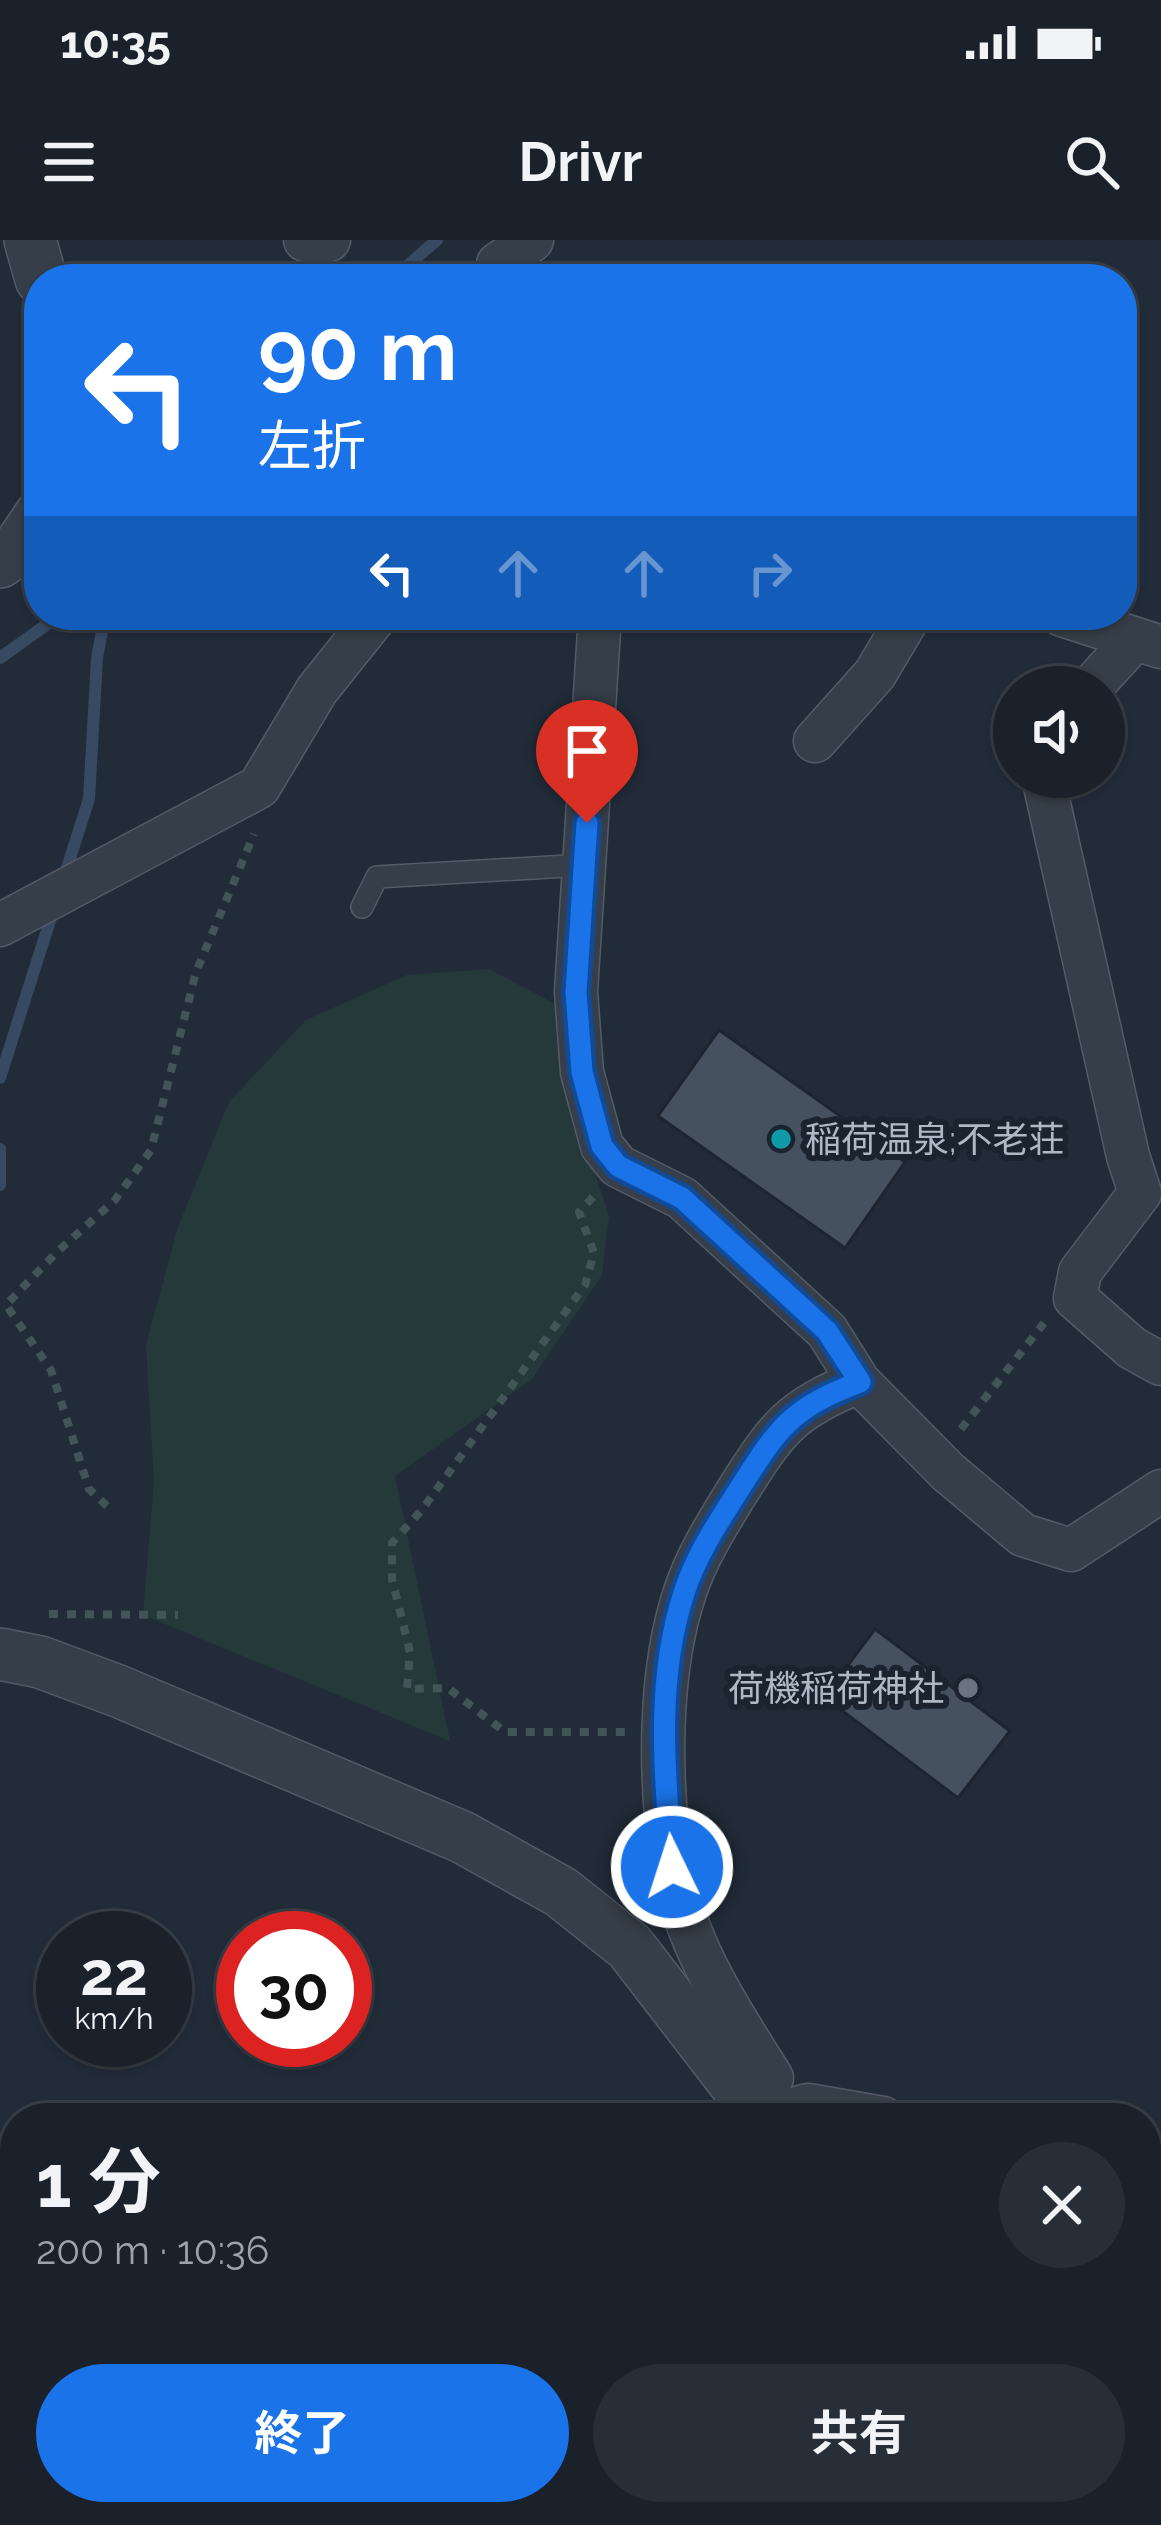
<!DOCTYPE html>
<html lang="ja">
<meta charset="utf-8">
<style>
body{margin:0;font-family:Raleway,"Noto Sans JP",sans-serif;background:#272e37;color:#f1f3f6;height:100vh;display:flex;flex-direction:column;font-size:45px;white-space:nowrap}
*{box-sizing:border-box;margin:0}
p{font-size:39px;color:#9fa3a9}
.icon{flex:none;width:66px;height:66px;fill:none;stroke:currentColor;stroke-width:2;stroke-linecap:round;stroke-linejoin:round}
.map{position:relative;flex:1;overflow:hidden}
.details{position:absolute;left:0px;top:1863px;width:1161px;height:423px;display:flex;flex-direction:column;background:#1a212b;border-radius:48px 48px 0 0;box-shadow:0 3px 9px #0004,0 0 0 3px #383e47}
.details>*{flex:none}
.guide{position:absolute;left:24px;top:24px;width:1113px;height:366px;border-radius:48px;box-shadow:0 3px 9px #0004,0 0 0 3px #383e47;background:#1a73e8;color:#fff;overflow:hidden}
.buttons{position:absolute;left:993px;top:426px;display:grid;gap:24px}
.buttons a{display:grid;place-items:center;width:132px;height:132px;border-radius:50%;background:#1a212b;box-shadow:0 3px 9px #0004,0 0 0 3px #383e47;font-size:60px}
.speed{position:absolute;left:36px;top:1671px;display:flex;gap:24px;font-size:60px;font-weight:700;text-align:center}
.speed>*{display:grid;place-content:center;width:156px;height:156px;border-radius:50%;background:#1a212b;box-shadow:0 3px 9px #0004,0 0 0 3px #383e47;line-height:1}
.speed small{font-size:30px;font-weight:400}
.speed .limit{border:18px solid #d22;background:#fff;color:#111}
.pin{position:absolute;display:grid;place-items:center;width:102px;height:102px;color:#fff;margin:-123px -51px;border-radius:50% 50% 50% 0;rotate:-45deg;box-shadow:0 0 12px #0007}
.pin .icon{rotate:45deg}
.me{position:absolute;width:132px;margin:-66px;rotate:356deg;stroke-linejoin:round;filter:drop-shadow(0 0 9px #0008)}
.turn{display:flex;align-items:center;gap:42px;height:252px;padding:0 36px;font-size:54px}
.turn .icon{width:156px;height:156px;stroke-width:2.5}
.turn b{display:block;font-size:84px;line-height:102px}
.lanes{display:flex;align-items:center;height:114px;padding:0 36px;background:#0003;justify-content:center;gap:60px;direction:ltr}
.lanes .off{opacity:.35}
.round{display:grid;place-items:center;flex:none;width:126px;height:126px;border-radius:63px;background:#272e37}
.headline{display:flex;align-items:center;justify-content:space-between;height:204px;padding:0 36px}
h1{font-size:72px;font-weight:700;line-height:90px}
.primary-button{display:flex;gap:24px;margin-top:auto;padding:24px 36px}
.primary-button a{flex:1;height:138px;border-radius:72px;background:#1a73e8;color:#fff;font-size:48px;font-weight:700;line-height:138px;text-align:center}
.primary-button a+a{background:#272e37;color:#f1f3f6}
.status{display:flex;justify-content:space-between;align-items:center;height:84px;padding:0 60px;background:#1a212b;direction:ltr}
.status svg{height:33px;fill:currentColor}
header{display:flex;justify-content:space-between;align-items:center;height:156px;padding:0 36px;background:#1a212b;font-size:54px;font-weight:700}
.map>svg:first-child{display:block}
.green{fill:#25393b}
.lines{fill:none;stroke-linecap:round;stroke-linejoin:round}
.stream{stroke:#384962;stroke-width:12}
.building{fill:#465160;stroke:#1d2530;stroke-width:3}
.service-casing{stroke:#545b67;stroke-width:24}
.minor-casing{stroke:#545b67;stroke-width:45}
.tertiary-casing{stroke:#545b67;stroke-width:54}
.path{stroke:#425457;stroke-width:8;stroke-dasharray:9 9;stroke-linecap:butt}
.service{stroke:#363e49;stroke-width:21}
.minor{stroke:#363e49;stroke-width:42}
.tertiary{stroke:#363e49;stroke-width:51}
.route-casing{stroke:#114b97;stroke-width:30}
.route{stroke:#1a73e8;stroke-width:21}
.culture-dot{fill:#0f9aa8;stroke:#1b232e;stroke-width:4.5}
.worship-dot{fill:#6b7280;stroke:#1b232e;stroke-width:4.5}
.labels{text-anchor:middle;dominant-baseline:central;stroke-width:12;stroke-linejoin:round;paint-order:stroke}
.poi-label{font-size:36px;fill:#b1b8c5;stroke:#1b232e;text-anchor:start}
</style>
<div class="status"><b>10:35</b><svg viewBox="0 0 49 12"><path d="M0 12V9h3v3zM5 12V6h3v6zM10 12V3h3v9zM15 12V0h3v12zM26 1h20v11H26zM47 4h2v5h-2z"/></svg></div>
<header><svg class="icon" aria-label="menu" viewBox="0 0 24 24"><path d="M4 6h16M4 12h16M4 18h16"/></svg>Drivr<svg class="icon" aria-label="search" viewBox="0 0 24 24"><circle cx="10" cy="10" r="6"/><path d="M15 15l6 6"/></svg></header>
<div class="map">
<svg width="1161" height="2285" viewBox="0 0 1161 2285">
<rect width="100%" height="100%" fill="#222c39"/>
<!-- green -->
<path class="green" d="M489,729L557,765L565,843L609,976L602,1035L532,1139L395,1236L450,1501L143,1375L154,1241L146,1105L178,987L229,862L306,780L407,735Z"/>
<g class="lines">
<!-- stream -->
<path class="stream" d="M392,39L437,0
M0,418L60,375
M64,637L89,559L97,418L105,375
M0,838L54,668
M0,909V945"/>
</g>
<!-- building -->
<path class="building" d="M719,790L905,922L845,1008L658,876Z
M875,1389L1010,1491L958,1558L824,1457Z"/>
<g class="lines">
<defs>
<path id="service" d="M362,667L377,637L584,625"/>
<path id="minor" d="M305,0H329
M495,39L498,24L532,0
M600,375L576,752L582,832L602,906L618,926L682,958L827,1091L859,1142L948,1232L1023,1295L1071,1310L1161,1251
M1062,375L1161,407
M1091,447L1135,399
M815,501L875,434L910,375
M1043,537L1128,916L1140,953L1080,1032L1075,1058L1132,1108L1161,1124
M0,685L259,547L317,450L377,375
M757,1864L772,1838C730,1771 685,1705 672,1625C659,1542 658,1432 685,1352C696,1318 716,1286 735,1255C775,1192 787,1170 859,1142
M770,1875L808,1865L883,1878
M1146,1970L1160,1988L1154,2026L1146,2032"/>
<path id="tertiary" d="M30,0L41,39
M0,322L17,310L39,277
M0,1414L40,1422L118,1451L462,1597L561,1652L630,1707L734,1842L773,1878
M1071,2271L1078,2285"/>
</defs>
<!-- service casing -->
<use href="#service" class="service-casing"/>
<!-- minor casing -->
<use href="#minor" class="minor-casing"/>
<!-- tertiary casing -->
<use href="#tertiary" class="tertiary-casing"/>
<!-- path -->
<path class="path" d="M593,957L579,972L594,1013L585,1045L421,1271L392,1303V1339L410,1412L407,1449L448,1448L505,1492H625
M961,1189L1044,1083
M107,1266L89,1249L51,1130L6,1065L56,1013L115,960L151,910L196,732L254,594
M49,1374L178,1375"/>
<!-- service -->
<use href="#service" class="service"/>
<!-- minor -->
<use href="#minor" class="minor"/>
<!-- tertiary -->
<use href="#tertiary" class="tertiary"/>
</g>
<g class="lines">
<defs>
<path id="route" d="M587,583L576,752L582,832L602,906L618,926L682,958L827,1091L860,1142C791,1168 778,1188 740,1248C719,1281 696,1315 684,1353C655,1442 665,1536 672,1627"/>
</defs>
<!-- route casing -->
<use href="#route" class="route-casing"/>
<!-- route -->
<use href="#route" class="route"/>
</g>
<!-- markers -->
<circle class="culture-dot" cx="781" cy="899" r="12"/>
<circle class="worship-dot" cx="968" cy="1448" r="12"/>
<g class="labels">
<!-- poi labels -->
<g class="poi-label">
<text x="805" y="899">稲荷温泉;不老荘</text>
<text x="944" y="1448" text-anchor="end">荷機稲荷神社</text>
</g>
</g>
</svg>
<div class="buttons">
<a><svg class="icon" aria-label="sound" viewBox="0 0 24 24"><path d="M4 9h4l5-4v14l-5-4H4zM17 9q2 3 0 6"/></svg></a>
</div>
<div class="speed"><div>22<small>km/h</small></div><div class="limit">30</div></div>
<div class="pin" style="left:587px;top:583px;background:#d93025"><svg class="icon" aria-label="arrive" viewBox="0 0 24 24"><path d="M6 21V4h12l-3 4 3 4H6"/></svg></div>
<svg class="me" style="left:672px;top:1627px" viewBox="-20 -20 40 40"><circle r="17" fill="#1a73e8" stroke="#fff" stroke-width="3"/><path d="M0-11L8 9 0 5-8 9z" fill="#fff"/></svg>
<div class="guide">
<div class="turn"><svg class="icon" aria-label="left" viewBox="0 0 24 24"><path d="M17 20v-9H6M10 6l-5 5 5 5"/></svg><div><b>90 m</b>左折</div></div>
<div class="lanes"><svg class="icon" aria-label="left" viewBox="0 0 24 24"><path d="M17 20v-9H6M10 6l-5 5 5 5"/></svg><svg class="icon off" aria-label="ahead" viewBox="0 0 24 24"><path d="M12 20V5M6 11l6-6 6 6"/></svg><svg class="icon off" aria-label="ahead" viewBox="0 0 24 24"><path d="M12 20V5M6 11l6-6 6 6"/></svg><svg class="icon off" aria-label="right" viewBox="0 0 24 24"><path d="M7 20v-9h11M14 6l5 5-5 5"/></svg></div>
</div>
<section class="details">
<div class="headline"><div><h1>1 分</h1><p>200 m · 10:36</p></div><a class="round"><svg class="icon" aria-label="close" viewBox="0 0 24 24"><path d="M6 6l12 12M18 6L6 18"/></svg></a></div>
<div class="primary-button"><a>終了</a><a>共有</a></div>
</section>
</div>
